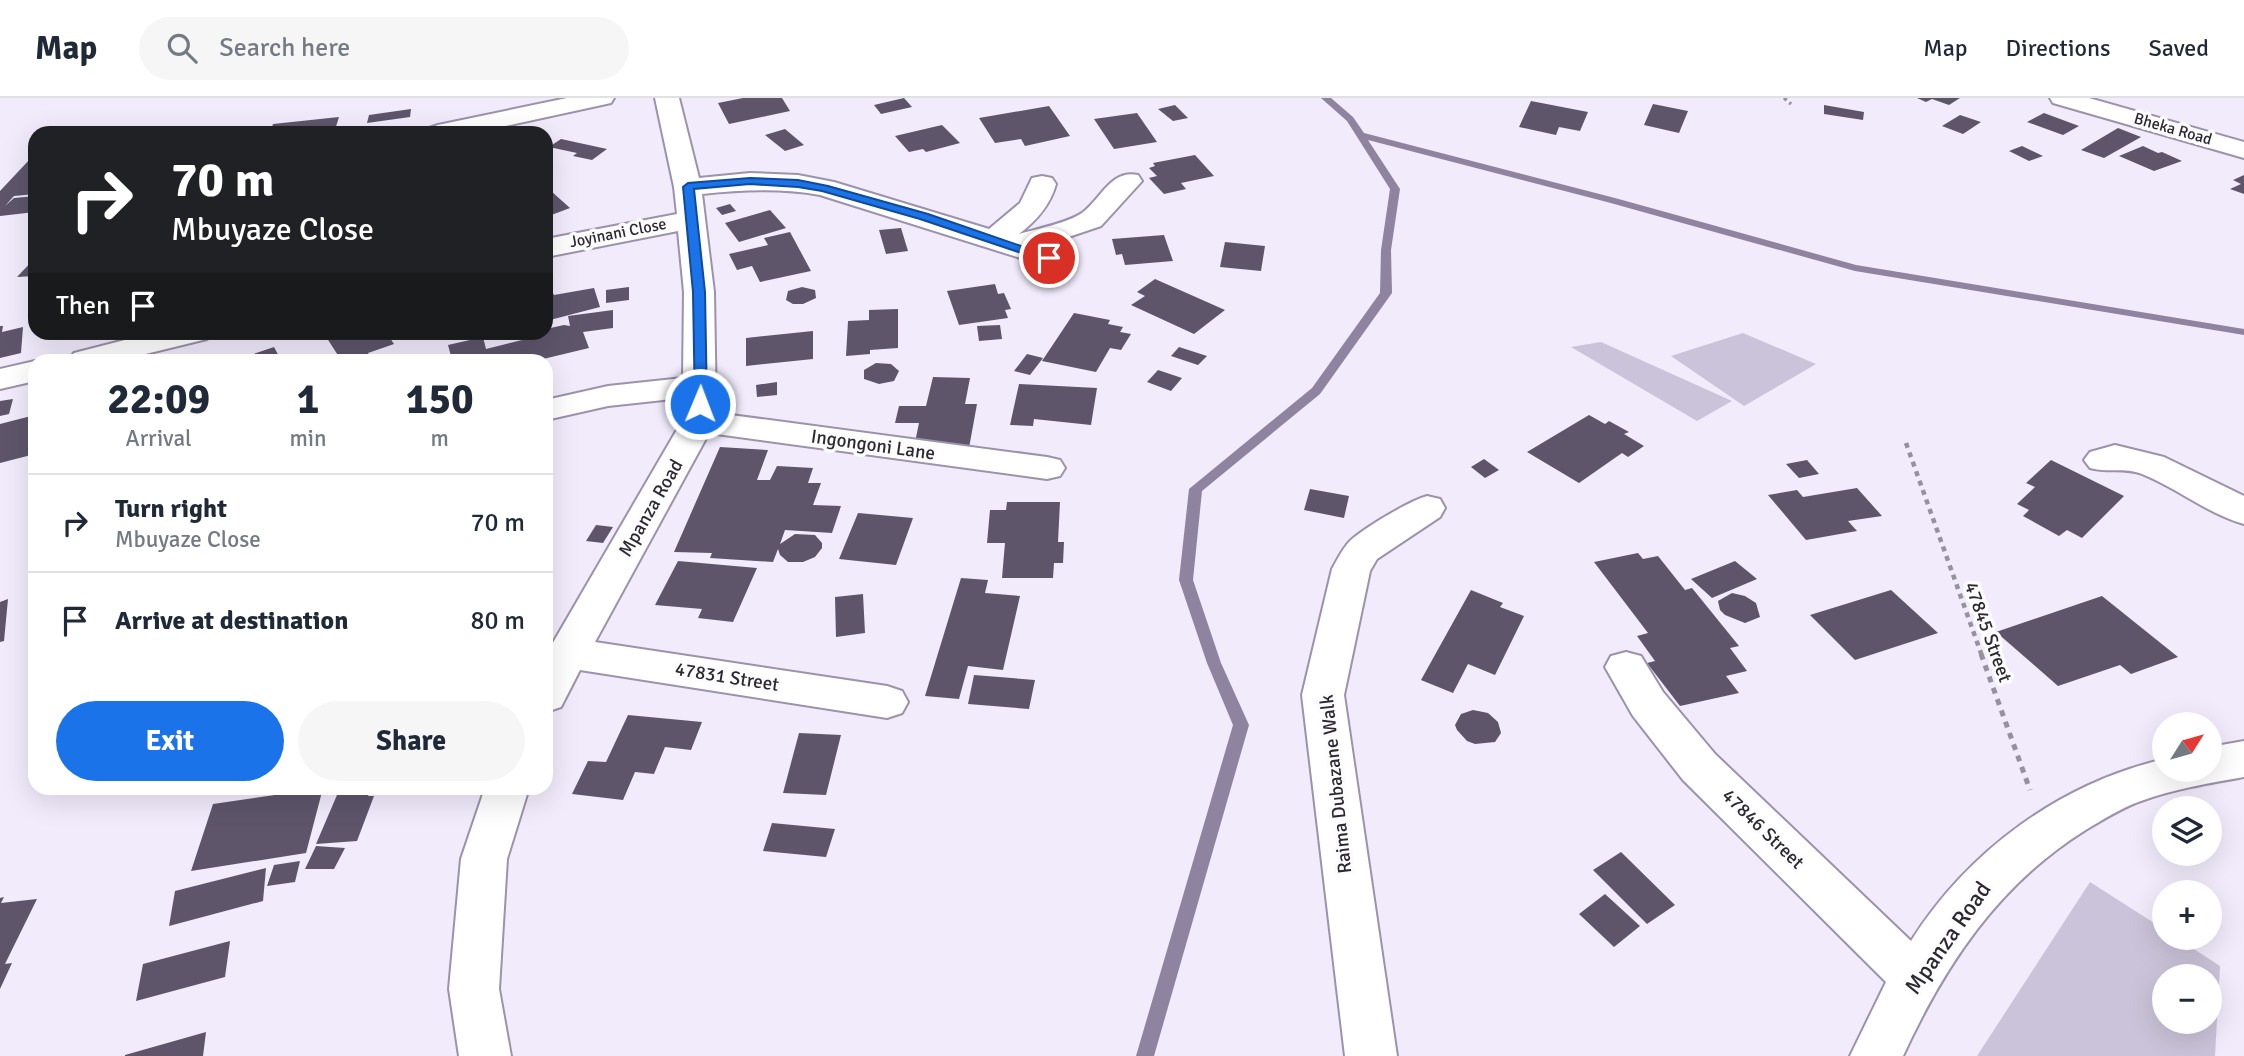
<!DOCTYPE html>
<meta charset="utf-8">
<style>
body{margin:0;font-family:Signika,sans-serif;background:#f6f6f7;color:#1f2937;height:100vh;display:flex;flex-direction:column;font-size:26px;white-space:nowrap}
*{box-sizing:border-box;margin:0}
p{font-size:23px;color:#747a83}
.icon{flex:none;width:38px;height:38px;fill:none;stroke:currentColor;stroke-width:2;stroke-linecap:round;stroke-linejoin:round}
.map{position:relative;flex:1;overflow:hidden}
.drawer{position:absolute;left:28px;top:256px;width:525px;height:441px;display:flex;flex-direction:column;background:#fff;border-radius:21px;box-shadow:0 7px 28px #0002}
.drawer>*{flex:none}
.guide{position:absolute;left:28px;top:28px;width:525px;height:214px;border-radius:21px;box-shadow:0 7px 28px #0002;background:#202124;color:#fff;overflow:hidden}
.needle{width:46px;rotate:53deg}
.controls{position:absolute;left:2152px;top:614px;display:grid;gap:14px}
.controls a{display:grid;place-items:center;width:70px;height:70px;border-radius:50%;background:#fff;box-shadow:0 7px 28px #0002;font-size:35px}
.pin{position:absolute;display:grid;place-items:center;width:60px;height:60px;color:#fff;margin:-30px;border:4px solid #fff;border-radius:50%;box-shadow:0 2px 7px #0007}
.me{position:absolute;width:77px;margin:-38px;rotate:1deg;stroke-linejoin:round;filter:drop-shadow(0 0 5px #0008)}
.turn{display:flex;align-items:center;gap:24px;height:147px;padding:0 28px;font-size:32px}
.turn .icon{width:91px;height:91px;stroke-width:2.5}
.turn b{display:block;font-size:49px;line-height:60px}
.then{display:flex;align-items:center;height:66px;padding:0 28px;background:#0003;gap:14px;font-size:26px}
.eta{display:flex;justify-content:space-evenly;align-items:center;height:119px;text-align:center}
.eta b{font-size:42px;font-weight:700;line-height:49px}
.cta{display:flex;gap:14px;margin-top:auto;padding:14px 28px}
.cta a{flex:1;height:80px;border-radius:42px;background:#1a73e8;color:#fff;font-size:28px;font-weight:700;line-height:80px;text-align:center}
.cta a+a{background:#f6f6f7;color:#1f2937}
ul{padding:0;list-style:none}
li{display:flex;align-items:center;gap:21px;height:98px;padding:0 28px;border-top:2px solid #e0e1e3}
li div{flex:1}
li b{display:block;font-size:26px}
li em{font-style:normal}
header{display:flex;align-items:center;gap:42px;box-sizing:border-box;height:98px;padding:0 35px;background:#fff;border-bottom:2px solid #e0e1e3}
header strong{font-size:33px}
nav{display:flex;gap:38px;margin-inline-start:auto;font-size:24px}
.search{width:490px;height:63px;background:#f6f6f7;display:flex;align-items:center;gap:18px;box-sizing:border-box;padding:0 24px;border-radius:38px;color:#747a83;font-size:26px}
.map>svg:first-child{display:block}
.green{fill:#cbc3d9;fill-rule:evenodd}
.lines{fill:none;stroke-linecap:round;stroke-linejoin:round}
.stream{fill:#8f849f;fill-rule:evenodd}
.building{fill:#5e556b}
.minor-casing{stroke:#9c92ab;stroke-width:4}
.path-far2{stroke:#97919f;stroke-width:3.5;stroke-dasharray:3.5 3.5;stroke-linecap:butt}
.path-far1{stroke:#97919f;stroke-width:4.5;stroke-dasharray:5 5;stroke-linecap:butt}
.path{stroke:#97919f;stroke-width:5;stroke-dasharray:6 6;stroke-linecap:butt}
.minor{fill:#fff;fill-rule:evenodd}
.route{fill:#1a73e8;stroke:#114b97;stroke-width:2}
.labels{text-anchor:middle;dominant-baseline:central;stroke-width:7;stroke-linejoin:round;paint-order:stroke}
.far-street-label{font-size:16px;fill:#2c2832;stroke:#fcfcfc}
.street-label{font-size:19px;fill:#2c2832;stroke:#fcfcfc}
.near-street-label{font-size:23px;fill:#2c2832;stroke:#fcfcfc}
</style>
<header>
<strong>Map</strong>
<div class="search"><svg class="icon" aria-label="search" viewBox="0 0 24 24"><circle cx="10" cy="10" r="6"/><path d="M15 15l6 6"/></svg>Search here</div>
<nav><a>Map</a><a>Directions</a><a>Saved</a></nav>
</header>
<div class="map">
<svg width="2244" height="958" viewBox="0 0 2244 958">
<rect width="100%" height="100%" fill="#f1ebfc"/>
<!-- green -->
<path class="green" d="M1743,235L1816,266L1744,308L1671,258Z
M1601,244L1732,303L1697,323L1571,249Z
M2090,784L2165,832V840H2177L2220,868L2215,958H1977ZM2165,878H2210V924H2165Z"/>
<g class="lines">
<!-- stream -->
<path class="stream" d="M1321,0H1331L1353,19L1364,35L1615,100L1856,167L2244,231V237L1855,173L1607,104L1368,42L1400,91L1391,152L1392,195L1320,296L1202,393L1193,482L1221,565L1249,627L1154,958H1136L1233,627L1207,565L1179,482L1189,391L1312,290L1380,195L1381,152L1390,91L1347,23Z"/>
</g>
<!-- building -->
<path class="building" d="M743,0H782L790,13L729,26L718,5Z
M904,0L912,9L881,16L874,7Z
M1917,0H1960L1949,7L1932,1L1926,4Z
M1531,3L1588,14L1580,33L1559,29L1556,37L1519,29Z
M1653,6L1688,13L1679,35L1644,27Z
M1175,7L1188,20L1173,23L1158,11Z
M1824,7L1864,14L1863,22L1824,16Z
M1049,8L1070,38L1025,48L1021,41L995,45L979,20Z
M411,11L410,19L367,25L369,17Z
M1137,15L1157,44L1114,51L1094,21Z
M2044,15L2079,28L2063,37L2027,24Z
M1960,17L1981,24L1963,36L1942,28Z
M339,19L334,35H270L273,26Z
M942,27L960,45L926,54L923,51L909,54L895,38Z
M2118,30L2141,39L2104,60L2081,52Z
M785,31L804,47L785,53L765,37Z
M561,41L607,51L592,62L573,58L577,55L549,49Z
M2022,48L2043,58L2029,63L2009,53Z
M2143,48L2158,55L2162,54L2182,63L2154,73L2119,58Z
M1195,57L1214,78L1181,85L1186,91L1164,96L1149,80L1157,78L1149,70L1155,68L1153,65Z
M31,60H35V96L14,98L5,108L14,100L35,98V114L0,118V93Z
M2244,77V96L2230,91L2241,86L2233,82Z
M551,93L570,110L546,119V94Z
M730,106L736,113L722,117L716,110Z
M770,112L786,130L739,144L725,125Z
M901,130L908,153L886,156L879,132Z
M790,134L811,173L760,184L752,168L737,172L729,156L768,147L764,140Z
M1164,137L1173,163L1125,167L1122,156L1116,157L1112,141Z
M1225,144L1265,148L1261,173L1220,169Z
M35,160V178L17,179Z
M1155,181L1225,212L1194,236L1131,207L1145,198L1137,194Z
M546,182L554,197L594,190L600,209L546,223Z
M995,186L998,196L1004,195L1011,211L1005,212L1008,220L959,227L947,193Z
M629,189V202L606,205V192Z
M802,189L815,192L816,200L803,206H793L786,202L788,193Z
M898,211V250L870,252V256L846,258L848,223L869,222V212Z
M613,212V230L583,234L589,250L539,262H446L445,259L451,258L448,247L483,239L486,251L530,240L529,236L546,234V231L564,227L570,228L568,218Z
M1074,215L1110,222L1108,226L1123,229L1120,234L1131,236L1121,252L1110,250L1096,274L1042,263Z
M1000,227L1002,241L979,243L977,228Z
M0,228H3L2,234L23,229L21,255L0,260Z
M813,233V261L746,268V240Z
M323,234H386L394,246L368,255L371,260L364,262H341Z
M274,249L281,262H236Z
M1179,249L1207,258L1198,267L1171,258Z
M1027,256L1043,260L1030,277L1014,273Z
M876,265L891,266L899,273L894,283L879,286L864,281V272Z
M1158,272L1182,280L1171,293L1147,284Z
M933,279L970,280L965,306H977L969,350L914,349L919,325H895L899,308H926Z
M777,284V297L757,299L756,287Z
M1019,286L1097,290L1091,327L1034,321L1033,328L1010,327Z
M13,301L9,316L0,318V303Z
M35,317V356L0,365V326Z
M1589,317L1605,326L1609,323L1629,334L1624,336L1644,348L1628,359L1622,355L1579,385L1527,354Z
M720,349L768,352L757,382H770L777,368L813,370L808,385H821L813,407L841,408L832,435L785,432L780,446L795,436L815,437L822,445V450L815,459L803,464H788L780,457L778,451L773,464L710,460L712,455L674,454Z
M1484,361L1499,372L1485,380L1471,369Z
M1807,362L1819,376L1799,380L1786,366Z
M2051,362L2124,398L2082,440L2067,432L2059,438L2023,418L2029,412L2017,406L2035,389L2026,385Z
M1857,390L1882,418L1848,423L1857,433L1806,442L1768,397L1797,392L1803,399Z
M1310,391L1349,398L1344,420L1304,412Z
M1007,404H1060L1058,444H1064L1063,465H1054L1053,480H1002L1005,445H987L990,412H1006Z
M858,415L913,420L896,467L839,461Z
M596,427L613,429L603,445L586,443Z
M1638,455L1643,461L1658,458L1685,492L1692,490L1739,548L1730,550L1747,573L1726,578L1739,595L1680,608L1647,565L1655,563L1637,538L1648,535L1594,464Z
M678,463L757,470L733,524L698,520L702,511L655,507Z
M1735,463L1757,481L1712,500L1691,481Z
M961,480L988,482L985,495L1020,498L1003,572L968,568L959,601L925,598Z
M1471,492L1503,505L1500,509L1524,518L1495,577L1468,566L1453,595L1421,582Z
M1891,492L1938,535L1855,562L1810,517Z
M1732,495L1745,498L1756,505L1760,519L1745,525L1725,517L1720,512L1718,503Z
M863,496L865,535L836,539L835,499Z
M2102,498L2178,559L2131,576L2120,567L2058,588L1996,534Z
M8,501L4,543L0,544V504Z
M974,577L1035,582L1029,611L968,606Z
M1473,612L1488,615L1498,624L1501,635L1495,644L1475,646L1467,643L1457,632L1455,627L1461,616Z
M628,617L702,624L691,652L665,649L654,676L635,674L623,702L572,696L588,663L606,664Z
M799,635L841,637L826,697L783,695Z
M323,690L306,755L191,773L213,706Z
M340,690H371L368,698H374L357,743L316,746Z
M772,725L835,731L826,759L763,753Z
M316,748L345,750L334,771H305Z
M1621,754L1675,807L1647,826L1593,772Z
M300,763L295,784L267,788L274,767Z
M266,770L263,803L169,828L175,793Z
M1605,796L1640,828L1614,849L1579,816Z
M4,799L1,805L37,801L5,866L12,865L0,891V800Z
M230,843L225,879L136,903L143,866Z
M206,934L203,958H125V957Z"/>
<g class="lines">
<defs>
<path id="minor" d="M567,0H614L611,5L474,35H425L429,30L438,27Z
M655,0H679L699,80L750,75L798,77L834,84L989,131L1020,105L1032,80L1042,78L1052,80L1056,86C1050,108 1036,123 1019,136C1036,131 1068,125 1082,115C1101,101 1111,71 1138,77L1142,83L1101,128L1042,148L1059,154L1064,160L1059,166L1049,169L820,97C780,90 742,92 702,96L714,194L716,315L1047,359L1060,362L1065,370L1060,378L1047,381L709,335L595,544L887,588L902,593L908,604L902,615L887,620L580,572L561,609L546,614L547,555L682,323V300L608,308L546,322V302L608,288L683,280L684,194L678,133L546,159V141L677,116L674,89Z
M2050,0H2089L2244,44V60L2053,5Z
M156,234H211L207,241L121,262H69L74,255Z
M35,263V283L0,291V271Z
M2115,347L2164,359L2244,398V426C2208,416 2177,390 2142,376C2124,369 2108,375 2090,370L2084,362L2090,354Z
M1427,398L1440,401L1445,410L1440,419L1377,461L1370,473L1344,597L1397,958H1345L1302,597L1332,471C1337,462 1343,450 1350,443C1364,430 1409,403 1427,398Z
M1626,554L1641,558L1663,594L1715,656L1911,843C1968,753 2060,685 2165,661V672H2210V649L2244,643V679C2210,685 2174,691 2141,703C2121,710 2102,722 2084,733C1998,787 1945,867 1903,958H1850L1886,884L1683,682L1633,618L1605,569L1611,558Z
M485,690H529L507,761L499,891L511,958H459L449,891L461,761Z"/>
</defs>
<!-- minor casing -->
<use href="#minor" class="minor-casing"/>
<!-- path-far2 -->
<path class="path-far2" d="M1784,0L1791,6"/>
<!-- path-far1 -->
<path class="path-far1" d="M1906,345L1982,558"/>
<!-- path -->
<path class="path" d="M1981,556L2030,692"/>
<!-- minor -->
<use href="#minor" class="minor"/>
</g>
<!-- route -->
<path class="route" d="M750,80L798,82L828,88L928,116L1056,160L1045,163L920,121L822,93L798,89L750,86L694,91L705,194L707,306L700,310L695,309L693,194L683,89L688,85Z"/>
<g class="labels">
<!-- far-street labels -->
<g class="far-street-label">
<text transform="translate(2173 31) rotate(16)">Bheka Road</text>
<text transform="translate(618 135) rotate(-11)">Joyinani Close</text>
</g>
<!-- street labels -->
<g class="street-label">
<text transform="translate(873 347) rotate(8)">Ingongoni Lane</text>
<text transform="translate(651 410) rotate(-60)">Mpanza Road</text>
<text transform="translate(1988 534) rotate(70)">47845 Street</text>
<text transform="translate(727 579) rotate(9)">47831 Street</text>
<text transform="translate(1336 686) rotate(-96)">Raima Dubazane Walk</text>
<text transform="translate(1763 731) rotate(44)">47846 Street</text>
</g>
<!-- near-street labels -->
<g class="near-street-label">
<text transform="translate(1948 840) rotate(-55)">Mpanza Road</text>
</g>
</g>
</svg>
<div class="controls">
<a><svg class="needle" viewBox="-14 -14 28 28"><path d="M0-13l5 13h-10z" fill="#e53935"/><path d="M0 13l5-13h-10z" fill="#747a83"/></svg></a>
<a><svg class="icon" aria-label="layers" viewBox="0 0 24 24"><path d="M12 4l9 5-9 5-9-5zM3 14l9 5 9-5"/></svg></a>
<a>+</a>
<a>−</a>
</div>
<div class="pin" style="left:1049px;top:160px;background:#d93025"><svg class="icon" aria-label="arrive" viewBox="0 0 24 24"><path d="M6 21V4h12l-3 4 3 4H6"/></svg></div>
<svg class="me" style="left:700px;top:306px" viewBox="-20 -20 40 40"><circle r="17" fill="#1a73e8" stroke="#fff" stroke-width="3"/><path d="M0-11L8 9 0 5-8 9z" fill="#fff"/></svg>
<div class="guide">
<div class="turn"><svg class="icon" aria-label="right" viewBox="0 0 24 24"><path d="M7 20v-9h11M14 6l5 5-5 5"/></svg><div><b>70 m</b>Mbuyaze Close</div></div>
<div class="then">Then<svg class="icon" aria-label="arrive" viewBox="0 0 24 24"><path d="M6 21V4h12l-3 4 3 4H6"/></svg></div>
</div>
<section class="drawer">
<div class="eta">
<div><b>22:09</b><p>Arrival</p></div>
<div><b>1</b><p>min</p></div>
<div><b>150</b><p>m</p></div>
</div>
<ul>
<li><svg class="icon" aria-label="right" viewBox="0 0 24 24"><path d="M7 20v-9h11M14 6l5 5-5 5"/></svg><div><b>Turn right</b><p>Mbuyaze Close</p></div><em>70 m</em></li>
<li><svg class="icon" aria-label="arrive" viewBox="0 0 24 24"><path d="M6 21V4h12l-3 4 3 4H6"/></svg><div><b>Arrive at destination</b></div><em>80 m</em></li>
</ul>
<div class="cta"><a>Exit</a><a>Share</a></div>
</section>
</div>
